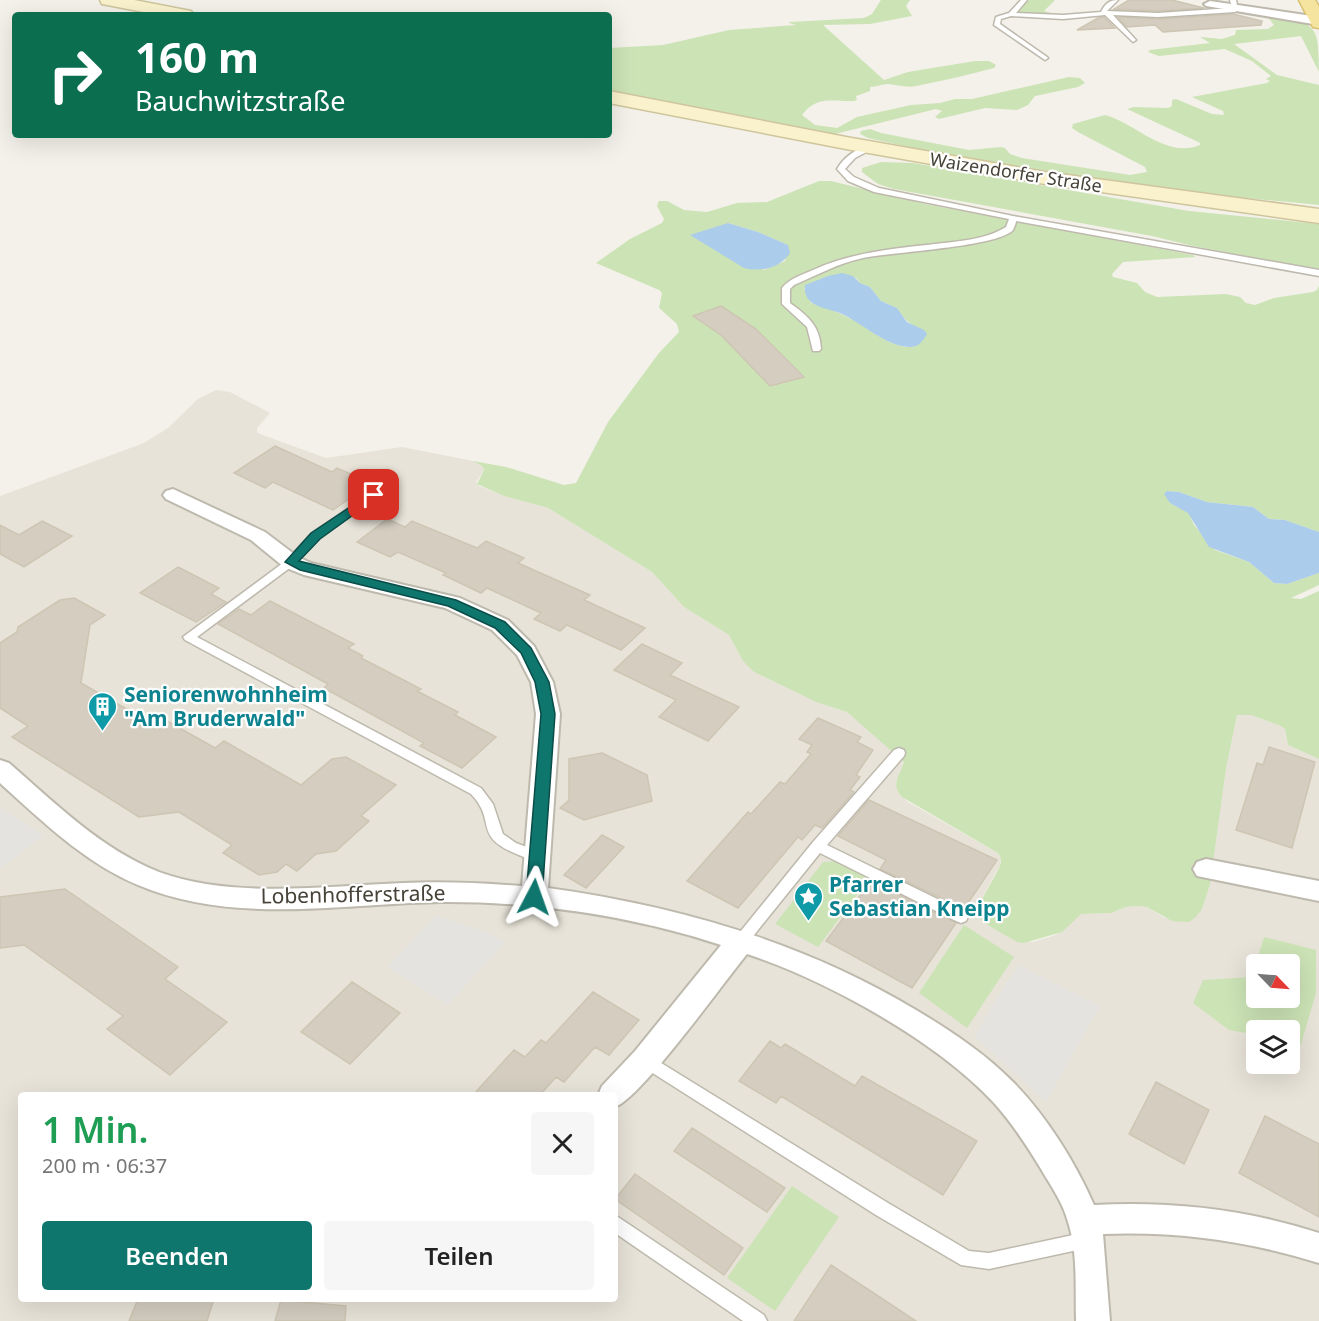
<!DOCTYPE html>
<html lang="de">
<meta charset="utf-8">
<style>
body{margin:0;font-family:"Noto Sans",sans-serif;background:#f6f6f6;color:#222;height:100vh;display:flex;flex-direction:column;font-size:22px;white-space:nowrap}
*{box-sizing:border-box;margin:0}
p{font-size:20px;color:#767676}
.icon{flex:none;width:33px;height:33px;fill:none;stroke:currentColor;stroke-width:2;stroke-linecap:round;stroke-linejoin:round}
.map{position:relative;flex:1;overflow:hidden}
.panel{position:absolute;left:18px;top:1092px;width:600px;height:210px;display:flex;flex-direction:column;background:#fff;border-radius:6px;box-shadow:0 6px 24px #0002}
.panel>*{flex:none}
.hud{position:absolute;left:12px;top:12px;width:600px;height:126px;border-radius:6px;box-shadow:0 6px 24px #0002;background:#0b6e4f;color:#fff;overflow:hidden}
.needle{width:39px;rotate:115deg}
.tools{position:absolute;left:1246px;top:954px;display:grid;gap:12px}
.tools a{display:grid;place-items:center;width:54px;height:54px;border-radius:6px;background:#fff;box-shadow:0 6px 24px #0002;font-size:30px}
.pin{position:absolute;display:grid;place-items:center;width:51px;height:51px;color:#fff;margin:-26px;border-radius:12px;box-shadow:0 3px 9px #0006}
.me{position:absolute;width:66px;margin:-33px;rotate:4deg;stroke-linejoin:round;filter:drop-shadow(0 0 4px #0008)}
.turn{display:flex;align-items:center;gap:21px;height:126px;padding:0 24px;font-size:27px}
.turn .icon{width:78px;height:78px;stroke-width:2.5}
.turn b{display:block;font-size:42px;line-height:51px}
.round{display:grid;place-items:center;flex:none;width:63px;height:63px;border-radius:6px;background:#f6f6f6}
.headline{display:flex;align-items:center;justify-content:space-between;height:102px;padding:0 24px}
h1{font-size:36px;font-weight:600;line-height:45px;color:#1e9e55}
.action{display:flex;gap:12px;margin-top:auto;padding:12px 24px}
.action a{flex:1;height:69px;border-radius:6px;background:#0f766e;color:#fff;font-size:24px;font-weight:600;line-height:69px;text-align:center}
.action a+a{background:#f6f6f6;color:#222}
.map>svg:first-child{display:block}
.residential{fill:#e7e3d8;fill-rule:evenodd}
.green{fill:#cce3b6;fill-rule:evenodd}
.parking{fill:#e5e3e0}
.water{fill:#abccea}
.building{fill:#d4cdc0;stroke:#cec5b3;stroke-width:1.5}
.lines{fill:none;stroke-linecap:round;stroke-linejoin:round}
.service-casing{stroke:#beb9ad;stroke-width:3}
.minor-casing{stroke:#beb9ad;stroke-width:4}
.secondary-casing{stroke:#cfc59d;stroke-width:3}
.primary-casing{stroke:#d9c171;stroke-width:3}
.service{fill:#fff;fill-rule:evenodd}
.minor{fill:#fff;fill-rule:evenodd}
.secondary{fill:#faf2cd;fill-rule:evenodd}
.primary{fill:#f5e3a0;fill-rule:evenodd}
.route{fill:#0f766e;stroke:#0a4d48;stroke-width:1.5}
.labels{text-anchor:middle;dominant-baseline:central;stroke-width:4.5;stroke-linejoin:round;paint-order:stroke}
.far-street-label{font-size:18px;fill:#464238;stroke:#fff}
.culture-label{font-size:21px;font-weight:bold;fill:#0d838f;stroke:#fff;text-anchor:start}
.street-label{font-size:21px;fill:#464238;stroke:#fff}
</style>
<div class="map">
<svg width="1319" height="1321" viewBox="0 0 1319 1321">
<rect width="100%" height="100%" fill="#f3f1e9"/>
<!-- residential -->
<path class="residential" d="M216,390L230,392L270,413L257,428V432L260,434L326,458L402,447L473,461L482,466L484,470L476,482L479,486L504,496L548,508L652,572L684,607L729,635L741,657L754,672L816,702L847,712L894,752L904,762L896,781L898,792L908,802L998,853L1001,859L1000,865L983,896L981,920L1017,942H1033L1056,935L1081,914L1111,913L1126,907L1137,906L1147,907L1165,918L1202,909L1210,885L1226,769L1237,715L1241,713L1251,715L1281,726L1285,729L1288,745L1319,759V1321H0V496L144,443L168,428L198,399ZM1257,964H1290V998H1257ZM1257,1030H1290V1064H1257ZM21,1095H615V1299H21Z"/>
<!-- green -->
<path class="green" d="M881,0H910L906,6L912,16L870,24L823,25L884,80L908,72L975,61H989L996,65L994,68C968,75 942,81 916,86C907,88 897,85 888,84C882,84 876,87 870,87V91L856,96L857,100L854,101C833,102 817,95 802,115L815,125L837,128L857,117L911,105L940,103L955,99H972L1069,77L1080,78L1085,83L1078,87L1035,96L1028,105L1017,110L985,108L939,119L935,117L942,111L936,109L835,134L609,93V48L663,45L729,30L796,25L789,23L790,22L864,18L872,14Z
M1029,0H1055L1044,11L1059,15L1018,14L1019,9Z
M1267,16C1316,23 1319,22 1319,72L1301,36L1234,44L1277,75L1319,85V205C1213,195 1107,185 1002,166C958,158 913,148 868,138L860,134L861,131L870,129L881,133L969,150L1001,147L1005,148L1010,154L1022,158L1130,175L1147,172L1145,167L1078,132L1072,128L1073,124L1105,115C1137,124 1166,159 1200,145V143L1194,140L1127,109L1134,107L1168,108L1172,106V100L1176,99L1212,114L1224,115L1223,111L1192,97L1267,83L1270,81L1266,79L1271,76L1252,61L1225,49L1159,56L1148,52L1150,50L1210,43L1200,37L1222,39L1235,35L1236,30L1268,29L1274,25Z
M881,162L913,163L1189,211L1319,224V270L1193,246L1152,236L894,189L878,184L862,172V168Z
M819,181H831L925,204L1193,255L1195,257L1123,262L1112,274L1113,277L1137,283L1145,292L1157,297L1226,294L1240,297L1246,303L1255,305L1274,298L1313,292L1317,290L1319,286V532L1285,520L1269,519L1253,507L1207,502L1179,492L1167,491L1170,503L1189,513L1194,525L1215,550L1249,562L1274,583L1287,584L1319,573V585L1291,598L1301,599L1319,591V759L1288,745L1285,729L1281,726L1251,715H1237L1226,769L1210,885L1202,909L1196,917L1189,922L1172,921L1147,907L1137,906L1126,907L1111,913L1081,914L1062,932L1024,943L1017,942L991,927L981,920L978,912C981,895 999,873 1001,862C1001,858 1000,857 998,853L902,797C890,784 900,775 904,762L847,712L816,702L754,672L743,661L729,635L684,607L652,572L548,508L504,496L477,484L484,470L482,466L473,461L506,467L564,485L576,483L608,422L659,353L679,332L677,324L659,308L662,293L659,290L596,263L630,239L662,223L664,219L657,206L659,201H667L684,210L707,212L737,203L767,202ZM728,223L758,232L788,245L785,261L764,270ZM828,276L856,278L860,283L870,287L881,301L897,308C907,325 914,323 926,336L916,346C893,352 867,326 847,317C836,311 823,307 811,303L804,288Z
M841,861L872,875L818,947L775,924L823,862Z
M964,925L1014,957L967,1028L919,993Z
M1264,937L1316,950V993L1301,1044L1290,1042V1030H1257V1035L1229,1030L1193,1003L1203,980L1252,977ZM1257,964H1290V998H1257Z
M792,1186L839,1217L775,1311L727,1278Z"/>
<!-- parking -->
<path class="parking" d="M0,808L44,835L0,869Z
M436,916L485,932L505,942L448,1005L387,967Z
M1018,965L1100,1006L1046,1102L974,1036Z"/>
<!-- water -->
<path class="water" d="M728,223L758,232L788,245L790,253C779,269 761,272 744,268L690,235Z
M842,273L853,276L860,283L870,287L881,301L897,308L907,322L924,330L927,334C923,341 918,348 909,347C886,346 863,324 842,314C833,310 818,308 811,302C806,298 804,291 805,285L828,276Z
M1167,491L1179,492L1207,502L1253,507L1269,519L1285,520L1319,532V573L1287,584L1274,583L1249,562L1209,547L1188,513L1170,503L1164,494Z"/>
<!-- building -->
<path class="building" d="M1129,0H1172L1204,8L1158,11L1114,9Z
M1233,14L1262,21L1261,25L1163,32L1155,25L1127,27L1118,17L1158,19Z
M1104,17L1115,28L1077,30L1098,18Z
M721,306L756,329L804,377L770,386L721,335L693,316Z
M275,446L332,472L337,468L372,483L333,510L273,482L265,488L234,473Z
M387,519L405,527L412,521L477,548L486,541L524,558L518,563L590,595L584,600L645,628L621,650L567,625L560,631L534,619L541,613L487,588L481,593L443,575L446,573L398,552L390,557L357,542Z
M42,521L72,536L24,567L0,554V525L19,535Z
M178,567L219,588L211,594L226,602L196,622L140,593Z
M74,598L105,615L90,625L81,683L144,719L153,713L215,748L224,741L301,785L332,759L346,757L396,785L361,816L369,821L336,851L316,854L297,871L286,864L277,872L259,875L223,853L232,845L179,812L139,817L12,737L28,726L0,708V643L17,632L18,627L60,600Z
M270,601L354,644L348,648L363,656L361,658L421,689L417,691L458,712L455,715L496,737L462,768L420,746L424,743L324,688L328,684L218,624L239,609L251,615Z
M642,644L682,663L670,675L739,707L708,741L659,717L676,700L614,670Z
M818,718L861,737L857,742L873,750L856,775L860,777L850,790L854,792L822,828L815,825L802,840L798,837L738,908L687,881L748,812L751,814L780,782L785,784L811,754L807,752L812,745L799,739Z
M1269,747L1315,762L1292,848L1236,830L1257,763L1263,765Z
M602,753L647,775L652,801L584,820L560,808L569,800V759Z
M869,800L997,860L964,909L880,869L886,860L838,836Z
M602,835L624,847L586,888L564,875Z
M871,881L956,923L912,988L826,941Z
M65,889L178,967L165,979L227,1022L170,1075L107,1029L123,1016L24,945L0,948V897Z
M352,982L400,1013L350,1064L301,1032Z
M593,992L639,1020L609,1055L595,1047L564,1082L556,1077L540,1095H473L514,1050L525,1057L541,1040L546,1043Z
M770,1041L781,1048L785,1044L855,1086L862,1076L977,1141L943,1195L781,1096L776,1103L739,1081Z
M1156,1082L1209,1110L1184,1164L1129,1134Z
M1265,1116L1319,1144V1217L1239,1173Z
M692,1128L785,1188L767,1212L674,1151Z
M635,1174L743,1248L724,1275L615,1199Z
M831,1265L869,1290L916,1321H794Z
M138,1299H214L207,1321H129Z
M281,1300L346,1306L345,1321H275Z"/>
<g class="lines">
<defs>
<path id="service" d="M1021,0H1027L1016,13L1063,15L1101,12C1105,4 1109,0 1118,0L1107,11L1158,13L1232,8L1230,0H1236L1238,10L1235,12L1158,17L1113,15L1135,39L1136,40L1133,42L1105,15L1063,19L1011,16L1001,19L1000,24L1047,57L1048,58L1045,60L994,25L996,17L1009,13Z
M869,145H872V149L855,158L845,169L854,177L879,188L1013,216L1319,270V276L1016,221C1016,223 1014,228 1013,230C998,247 891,252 863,258C839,263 817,275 794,285L790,289V303C808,316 820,326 821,349L819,351H813L807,327L782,304V288C790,278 802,275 813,270C852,252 893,249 935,244C959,241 985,240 1006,227L1009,219L874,192L848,181L837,169C844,157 856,149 869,145Z
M389,481L394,484L393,486L319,538L295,564L197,637L481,788L493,804L503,834L516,843L542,853L544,857L542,861C534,863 527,858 519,855C471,836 498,822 471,794L185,640L183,637L287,560L311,534Z
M899,748L904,750L905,753L904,756L827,845L966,913L968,917L966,921L961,923L956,921L820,853L746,945L741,947L736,945L734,941L736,937L813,842L894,750Z
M645,1053L888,1203L969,1251L989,1253L1087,1232L1093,1234L1096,1240L1093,1246L1087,1248L989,1269L961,1265L876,1215L640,1065L637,1060L640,1055Z
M615,1215L764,1315L767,1321H743L615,1233Z"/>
<path id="minor" d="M1210,1L1319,17V25L1206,6L1204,4Z
M173,489L265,532L298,557L311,563L460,598L508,620L534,646L553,682L560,714L548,888C678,906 803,942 916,1010C951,1031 986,1054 1014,1083C1047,1117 1075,1162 1094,1205C1171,1201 1245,1209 1319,1233V1263C1249,1241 1177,1231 1103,1234L1110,1321H1076C1075,1288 1078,1253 1068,1222C1063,1203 1051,1186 1041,1169C1027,1146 1012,1123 994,1103C937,1041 826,980 747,954C724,982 641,1098 615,1107V1095H598L602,1086L635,1051L721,945C633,916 533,901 440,902C341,904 232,925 138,885C85,863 42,821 0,783V760L9,763C54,802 102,850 159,872C233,899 326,886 403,883C443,881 482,883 522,886L536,714L531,682L517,655L492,630L445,608L304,575L284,567L251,540L166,499L163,495L166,491Z
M1206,859L1319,881V901L1197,876L1193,869L1197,862Z"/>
<path id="secondary" d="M100,0H134L191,11L194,15H159L102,4Z
M609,91L846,137L1045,172L1319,209V223L1045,184L846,149L609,103Z"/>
<path id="primary" d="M1299,0H1315L1319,7V28L1313,27Z"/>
</defs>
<!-- service casing -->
<use href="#service" class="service-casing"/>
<!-- minor casing -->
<use href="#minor" class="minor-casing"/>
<!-- secondary casing -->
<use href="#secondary" class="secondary-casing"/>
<!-- primary casing -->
<use href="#primary" class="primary-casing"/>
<!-- service -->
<use href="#service" class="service"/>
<!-- minor -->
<use href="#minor" class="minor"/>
<!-- secondary -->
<use href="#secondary" class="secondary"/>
<!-- primary -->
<use href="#primary" class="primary"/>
</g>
<!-- route -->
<path class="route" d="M374,491L380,495L378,497L320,539L299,561L456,600L505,622L531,648L549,682L555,714L542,897L540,901L534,903L529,901L526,897L541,714L535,682L521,653L495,628L448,606L300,570L285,562L311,533Z"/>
<!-- icons -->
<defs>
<symbol id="building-pin" viewBox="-11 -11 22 30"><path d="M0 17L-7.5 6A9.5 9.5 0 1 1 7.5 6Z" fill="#0f9aa8" stroke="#fff"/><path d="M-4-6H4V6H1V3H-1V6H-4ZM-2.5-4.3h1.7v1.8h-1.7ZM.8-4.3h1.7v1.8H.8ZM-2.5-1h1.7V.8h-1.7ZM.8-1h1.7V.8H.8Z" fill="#fff"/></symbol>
<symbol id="sight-pin" viewBox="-11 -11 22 30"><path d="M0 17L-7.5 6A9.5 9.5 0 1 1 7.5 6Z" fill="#0f9aa8" stroke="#fff"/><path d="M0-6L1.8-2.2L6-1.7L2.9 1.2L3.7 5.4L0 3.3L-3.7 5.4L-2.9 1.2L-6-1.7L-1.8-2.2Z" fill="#fff"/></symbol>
</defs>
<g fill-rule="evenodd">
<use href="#building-pin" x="86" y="690" width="33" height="45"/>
<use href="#sight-pin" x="792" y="880" width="33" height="45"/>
</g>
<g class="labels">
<!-- far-street labels -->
<g class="far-street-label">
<text transform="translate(1016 172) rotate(9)">Waizendorfer Straße</text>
</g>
<!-- culture labels -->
<g class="culture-label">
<text x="124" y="694">Seniorenwohnheim<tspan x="124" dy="24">"Am Bruderwald"</tspan></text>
<text x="829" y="884">Pfarrer<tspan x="829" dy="24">Sebastian Kneipp</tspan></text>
</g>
<!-- street labels -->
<g class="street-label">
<text transform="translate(353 894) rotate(-1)">Lobenhofferstraße</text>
</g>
</g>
</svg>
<div class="tools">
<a><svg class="needle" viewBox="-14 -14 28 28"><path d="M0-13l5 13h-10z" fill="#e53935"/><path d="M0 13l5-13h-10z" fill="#767676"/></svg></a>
<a><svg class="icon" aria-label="layers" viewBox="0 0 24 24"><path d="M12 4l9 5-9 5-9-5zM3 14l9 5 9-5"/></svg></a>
</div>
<div class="pin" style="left:374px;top:495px;background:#d93025"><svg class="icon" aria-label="arrive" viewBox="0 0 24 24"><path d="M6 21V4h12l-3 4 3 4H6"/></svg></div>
<svg class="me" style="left:534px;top:897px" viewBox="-20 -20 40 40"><path d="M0-17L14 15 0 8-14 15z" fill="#0f766e" stroke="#fff" stroke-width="4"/></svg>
<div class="hud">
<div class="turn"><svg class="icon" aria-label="right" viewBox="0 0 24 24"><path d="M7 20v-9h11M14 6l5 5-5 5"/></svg><div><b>160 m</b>Bauchwitzstraße</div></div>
</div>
<section class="panel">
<div class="headline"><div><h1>1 Min.</h1><p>200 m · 06:37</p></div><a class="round"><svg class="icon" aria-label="close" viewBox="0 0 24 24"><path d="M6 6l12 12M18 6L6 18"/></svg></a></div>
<div class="action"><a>Beenden</a><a>Teilen</a></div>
</section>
</div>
